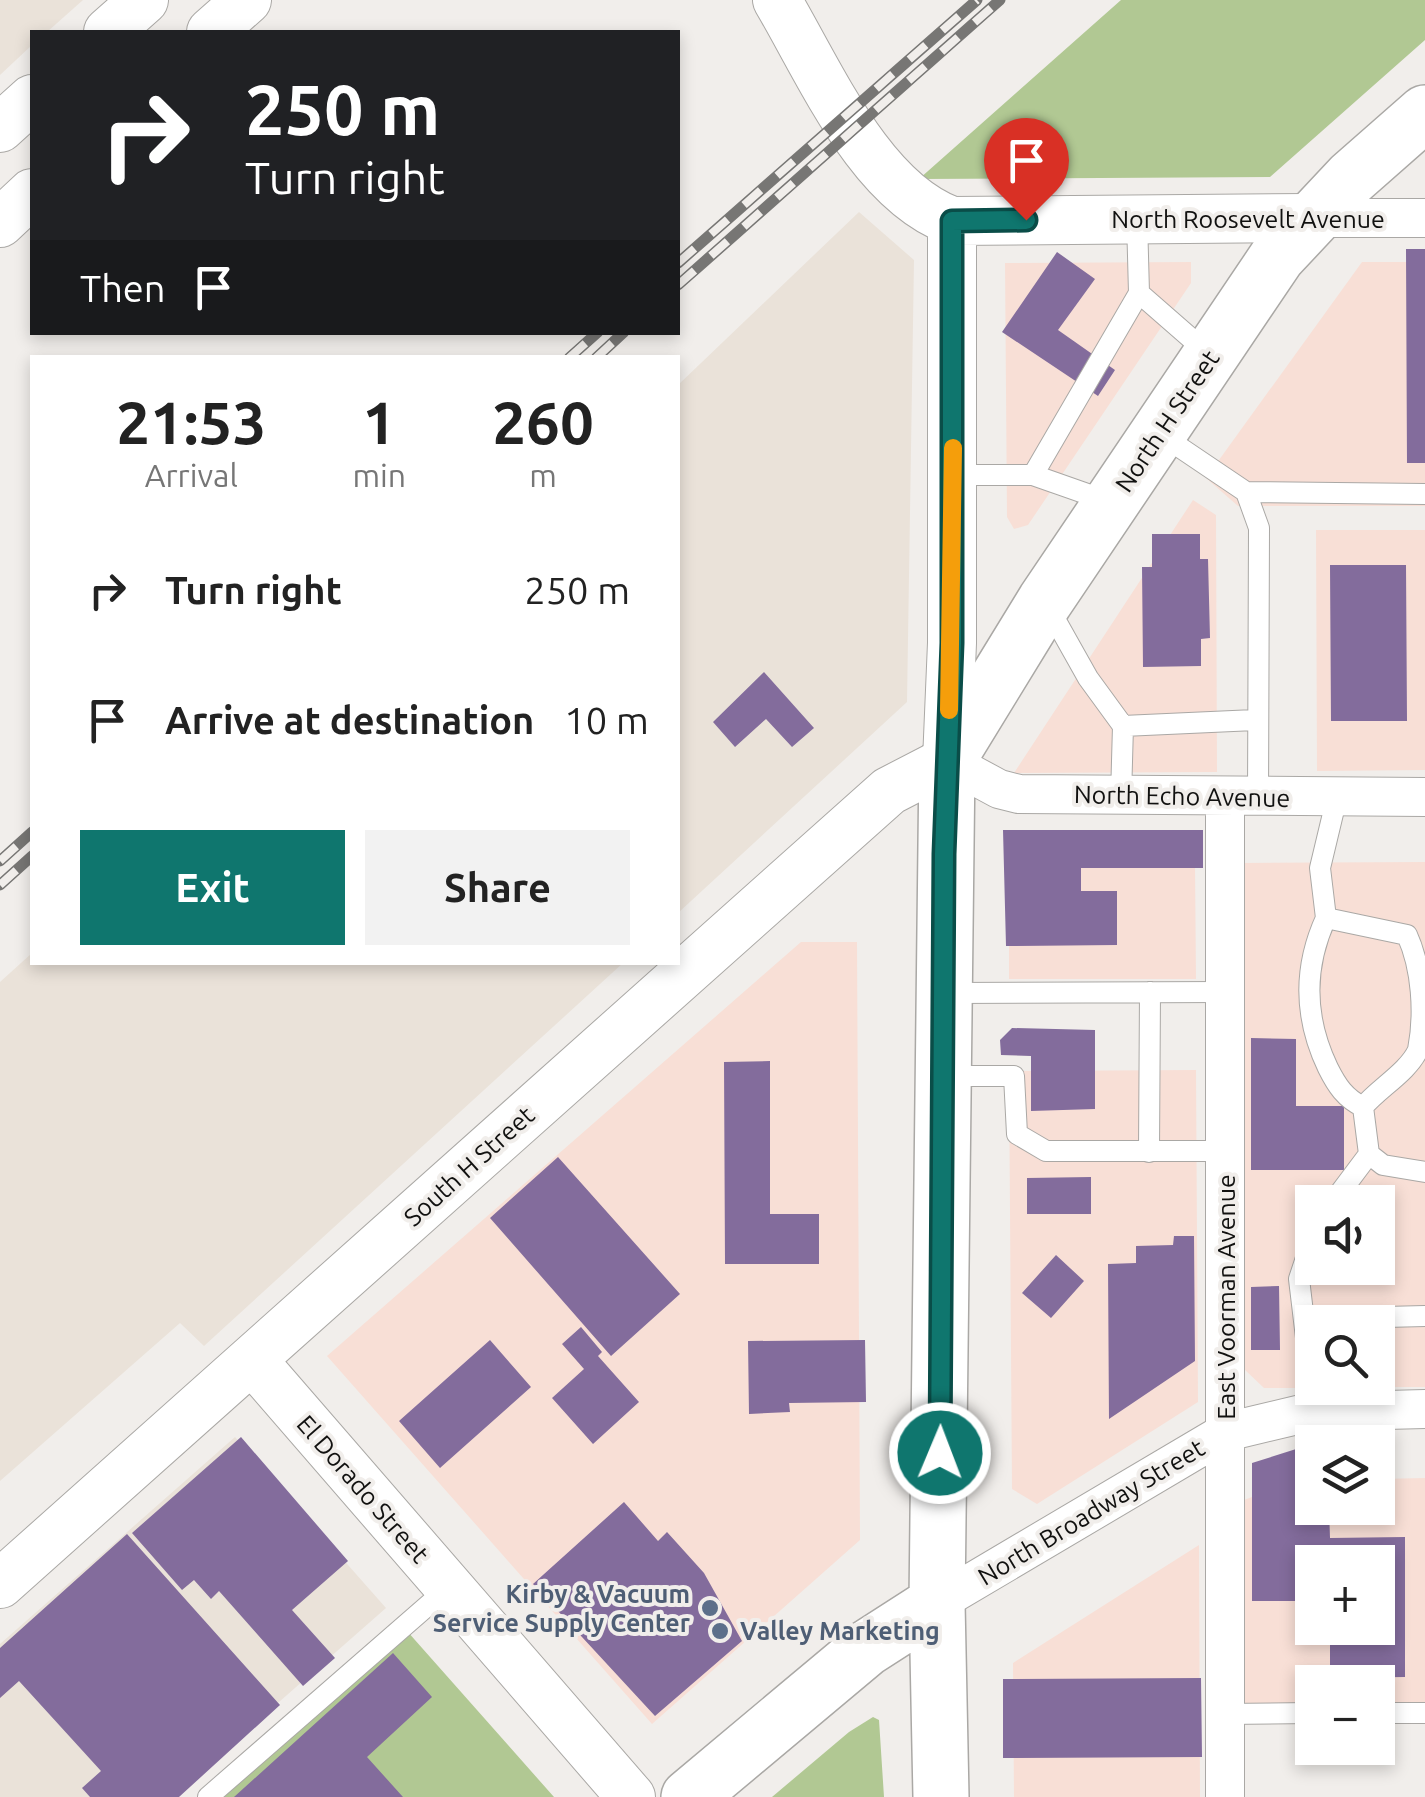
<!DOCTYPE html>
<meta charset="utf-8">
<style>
body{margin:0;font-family:Ubuntu,sans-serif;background:#f2f2f2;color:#222;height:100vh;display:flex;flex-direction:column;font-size:38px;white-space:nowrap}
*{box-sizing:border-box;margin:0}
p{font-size:32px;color:#767676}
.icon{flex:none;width:55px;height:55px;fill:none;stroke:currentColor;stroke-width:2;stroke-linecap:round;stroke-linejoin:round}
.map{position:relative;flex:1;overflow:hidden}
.drawer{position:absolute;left:30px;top:355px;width:650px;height:610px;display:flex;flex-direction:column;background:#fff;border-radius:0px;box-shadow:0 5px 15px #0003}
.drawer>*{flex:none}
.guide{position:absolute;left:30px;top:30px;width:650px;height:305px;border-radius:0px;box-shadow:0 5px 15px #0003;background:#202124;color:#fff;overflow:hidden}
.fabs{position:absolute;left:1295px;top:1185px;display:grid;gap:20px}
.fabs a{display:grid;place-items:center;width:100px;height:100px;border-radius:0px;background:#fff;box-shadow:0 5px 15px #0003;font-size:50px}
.pin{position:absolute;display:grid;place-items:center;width:85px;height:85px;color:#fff;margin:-102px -42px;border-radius:50% 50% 50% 0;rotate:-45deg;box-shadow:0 0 10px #0007}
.pin .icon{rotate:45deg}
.me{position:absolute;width:110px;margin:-55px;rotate:1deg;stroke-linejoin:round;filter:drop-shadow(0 0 8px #0008)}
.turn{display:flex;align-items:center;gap:35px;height:210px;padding:0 50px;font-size:45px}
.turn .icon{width:130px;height:130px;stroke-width:2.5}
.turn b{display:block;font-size:70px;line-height:85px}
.then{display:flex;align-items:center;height:95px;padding:0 50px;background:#0003;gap:20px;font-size:38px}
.eta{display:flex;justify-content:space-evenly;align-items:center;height:170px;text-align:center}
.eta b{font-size:60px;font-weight:600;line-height:70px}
.primary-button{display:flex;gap:20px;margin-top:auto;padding:20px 50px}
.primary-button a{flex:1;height:115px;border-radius:0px;background:#0f766e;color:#fff;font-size:40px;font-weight:600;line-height:115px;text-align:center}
.primary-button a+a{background:#f2f2f2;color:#222}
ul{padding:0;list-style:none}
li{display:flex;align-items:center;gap:30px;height:130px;padding:0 50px}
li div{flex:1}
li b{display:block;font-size:38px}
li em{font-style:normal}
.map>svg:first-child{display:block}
.commercial{fill:#f8dfd6;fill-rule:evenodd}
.built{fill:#eae2d9}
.green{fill:#b1c893}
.building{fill:#836c9c}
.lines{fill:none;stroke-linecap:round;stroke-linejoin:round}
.service-casing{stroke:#aaa8a5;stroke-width:22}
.minor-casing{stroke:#aaa8a5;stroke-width:40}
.tertiary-casing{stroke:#aaa8a5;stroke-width:50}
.secondary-casing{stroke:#aaa8a5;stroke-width:58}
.service{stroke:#fff;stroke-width:20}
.minor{stroke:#fff;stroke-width:38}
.tertiary{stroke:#fff;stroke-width:48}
.secondary{stroke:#fff;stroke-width:55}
.rail-casing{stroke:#777674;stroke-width:11}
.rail{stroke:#f1eeeb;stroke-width:8;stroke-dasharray:22;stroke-linecap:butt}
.route-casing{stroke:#0a4d48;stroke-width:25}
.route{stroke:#0f766e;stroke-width:18}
.slow{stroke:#f59e0b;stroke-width:18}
.service-dot{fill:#5c6f8a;stroke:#f1eeeb;stroke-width:4}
.labels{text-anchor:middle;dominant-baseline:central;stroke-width:8;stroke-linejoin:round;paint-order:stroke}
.street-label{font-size:25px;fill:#111110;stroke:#f1eeeb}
.service-label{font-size:25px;font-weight:bold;fill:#4e5e75;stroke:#f1eeeb;text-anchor:end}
</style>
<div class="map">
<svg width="1425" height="1797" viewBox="0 0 1425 1797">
<rect width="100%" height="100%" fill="#f1eeeb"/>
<!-- commercial -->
<path class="commercial" d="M1191,262V283L1028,525L1014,529L1007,517L1005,263Z
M1362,262H1425V506H1238L1206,478Z
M1193,500L1216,515L1217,772L1014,773Z
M1316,530H1425V770L1317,771Z
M1425,862V1387H1378V1322H1312V1388H1345H1264L1244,1369L1241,863ZM1312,1202H1378V1268H1312Z
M1009,865H1195L1196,979H1009Z
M801,942H857L860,1540L652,1724L327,1356Z
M1196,1070L1198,1402L1037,1504L1012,1489L1009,1071Z
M1425,1478V1704H1378V1682H1312V1704H1245L1244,1500L1292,1482L1312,1481V1508H1378V1479ZM1312,1562H1378V1628H1312Z
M1199,1545L1200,1797H1014L1013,1663Z"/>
<!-- built -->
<path class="built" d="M0,0H83L47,32H32V45L0,75Z
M859,212L914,260L907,702L678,913V385Z
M32,953V962L623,963L204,1346L180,1323L0,1481V982Z
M235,1437L386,1608L171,1797H0V1644Z"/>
<!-- green -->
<path class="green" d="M1121,0H1425V40L1270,177L919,179Z
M407,1631L554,1797H218Z
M873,1717L879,1720L884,1797H772L849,1732Z"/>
<!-- building -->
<path class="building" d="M1406,249H1425V463H1407Z
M1057,252L1095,279L1058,330L1115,370L1098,396L1002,332Z
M1152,534H1200V559H1208L1210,638L1201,639V666L1143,667L1142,567H1152Z
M1330,565H1406L1407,721H1331Z
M764,672L814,728L792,747L766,719L735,747L713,722Z
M1003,830H1203V868H1081V891H1117V945L1006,946Z
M1012,1028L1095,1030V1109L1031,1111V1056L1001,1055L1000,1040Z
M1251,1038L1296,1039V1106H1344V1170H1251Z
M770,1061V1214H819V1264H725L724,1062Z
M558,1157L680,1294L611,1356L490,1218Z
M1091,1177V1214H1027V1178Z
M1174,1236H1194L1195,1361L1109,1419L1108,1264L1136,1263V1246L1173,1245Z
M1056,1255L1084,1281L1051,1318L1022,1293Z
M1279,1286L1280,1350H1251V1287Z
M581,1327L602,1352L598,1356L639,1402L593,1444L552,1398L584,1369L562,1344Z
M490,1340L531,1387L440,1468L399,1421Z
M865,1340L866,1402L789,1403L790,1412L749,1414L748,1341Z
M241,1437L348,1561L292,1610L335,1658L303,1686L219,1591L211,1599L194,1580L182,1590L132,1533Z
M1312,1444V1508H1329L1330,1538L1405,1537V1677L1330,1678V1628H1378V1562H1312V1601H1252V1463Z
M624,1502L658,1541L667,1532L704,1573L742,1641L655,1716L533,1584Z
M127,1534L280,1705L179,1797H90L82,1788L101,1771L19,1681L0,1698V1648Z
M393,1653L432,1697L367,1757L403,1797H234Z
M1201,1678L1202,1757L1003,1758V1679Z"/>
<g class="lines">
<defs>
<path id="service" d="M1137,219L1139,293L1210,355
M1160,434L1246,492L1425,494
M953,475H1033
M1246,492L1259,528L1258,798
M1107,501L1033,475L1139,293
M1047,605L1088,678L1123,726L1121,797
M1123,726L1255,720
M1337,797L1320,868L1326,918L1407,935C1422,968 1425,1014 1418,1050C1408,1072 1379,1088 1363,1107L1369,1154L1383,1165L1425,1172
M1326,918C1303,968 1304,1018 1328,1068C1337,1086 1345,1098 1363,1107
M947,993L1225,992
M947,1076H1014L1017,1134L1046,1151H1226
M1149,1152L1150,992
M1333,1202L1369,1154
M1306,1319L1425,1316
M1310,1412L1312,1388L1299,1279L1312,1240
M1378,1713H1425
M1225,1714L1312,1713
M208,1797L449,1587"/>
<path id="minor" d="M1310,218H1425
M947,761L999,789L1019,794L1425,797
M1225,797V1797
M937,1603L1226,1432L1310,1412L1425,1409"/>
<path id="tertiary" d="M777,0C820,73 870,191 952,221L1310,218
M108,32L144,0
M211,32L247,0
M0,128L32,99
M0,223L32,193
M253,1361L631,1797
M0,1584L889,791L947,761L952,643V221"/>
<path id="secondary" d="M689,1797L867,1648L937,1603
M941,1797L937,1603L947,761L1045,601L1277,257L1351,178L1425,113"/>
</defs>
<!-- service casing -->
<use href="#service" class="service-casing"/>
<!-- minor casing -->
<use href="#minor" class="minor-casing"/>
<!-- tertiary casing -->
<use href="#tertiary" class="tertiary-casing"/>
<!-- secondary casing -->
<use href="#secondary" class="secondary-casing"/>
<!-- service -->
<use href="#service" class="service"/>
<!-- minor -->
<use href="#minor" class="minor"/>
<!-- tertiary -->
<use href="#tertiary" class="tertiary"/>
<!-- secondary -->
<use href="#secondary" class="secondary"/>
<defs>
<path id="rail" d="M678,263L977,0
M678,285L1000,0
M569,358L598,332
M596,358L624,332
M0,861L32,832
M0,885L32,856"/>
</defs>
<!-- rail casing -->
<use href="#rail" class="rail-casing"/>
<!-- rail -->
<use href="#rail" class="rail"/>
</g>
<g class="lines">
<defs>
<path id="route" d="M940,1453L944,854L952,643V221L1026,220"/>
</defs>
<!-- route casing -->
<use href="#route" class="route-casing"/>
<!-- route -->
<use href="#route" class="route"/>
<!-- slow -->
<path class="slow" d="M949,710L953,448"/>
</g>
<!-- markers -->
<g class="service-dot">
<circle cx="710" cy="1608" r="10"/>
<circle cx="720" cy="1631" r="10"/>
</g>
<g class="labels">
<!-- street labels -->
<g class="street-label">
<text x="1248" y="219">North Roosevelt Avenue</text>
<text transform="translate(1167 421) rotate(-56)">North H Street</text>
<text transform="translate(1182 796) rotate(1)">North Echo Avenue</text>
<text transform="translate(469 1166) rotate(-42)">South H Street</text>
<text transform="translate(1226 1297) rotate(-90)">East Voorman Avenue</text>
<text transform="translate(363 1489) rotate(49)">El Dorado Street</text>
<text transform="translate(1091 1512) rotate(-31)">North Broadway Street</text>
</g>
<!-- service labels -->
<g class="service-label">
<text x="690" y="1594">Kirby &amp; Vacuum<tspan x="690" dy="29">Service Supply Center</tspan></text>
<text x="740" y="1631" text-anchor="start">Valley Marketing</text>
</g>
</g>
</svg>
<div class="fabs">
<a><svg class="icon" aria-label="sound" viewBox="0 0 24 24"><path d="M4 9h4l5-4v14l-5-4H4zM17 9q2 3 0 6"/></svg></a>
<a><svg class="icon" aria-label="search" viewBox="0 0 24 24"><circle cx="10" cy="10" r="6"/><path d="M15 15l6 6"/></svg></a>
<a><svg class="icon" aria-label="layers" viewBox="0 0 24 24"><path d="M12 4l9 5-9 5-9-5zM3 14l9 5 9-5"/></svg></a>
<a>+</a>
<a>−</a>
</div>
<div class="pin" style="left:1026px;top:220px;background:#d93025"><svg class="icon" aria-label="arrive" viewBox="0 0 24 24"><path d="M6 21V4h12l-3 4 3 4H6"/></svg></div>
<svg class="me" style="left:940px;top:1453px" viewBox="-20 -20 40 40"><circle r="17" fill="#0f766e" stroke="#fff" stroke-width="3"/><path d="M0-11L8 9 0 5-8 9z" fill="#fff"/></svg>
<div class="guide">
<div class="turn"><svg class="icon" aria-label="right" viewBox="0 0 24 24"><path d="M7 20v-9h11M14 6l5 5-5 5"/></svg><div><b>250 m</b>Turn right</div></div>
<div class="then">Then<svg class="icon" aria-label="arrive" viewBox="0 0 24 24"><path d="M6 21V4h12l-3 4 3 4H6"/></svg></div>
</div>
<section class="drawer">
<div class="eta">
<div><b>21:53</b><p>Arrival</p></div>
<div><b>1</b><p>min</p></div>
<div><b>260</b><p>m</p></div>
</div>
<ul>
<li><svg class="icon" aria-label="right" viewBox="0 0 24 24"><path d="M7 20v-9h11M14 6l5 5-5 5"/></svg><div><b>Turn right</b></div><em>250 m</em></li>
<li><svg class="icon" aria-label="arrive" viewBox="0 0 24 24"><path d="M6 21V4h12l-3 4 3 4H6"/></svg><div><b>Arrive at destination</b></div><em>10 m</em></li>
</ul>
<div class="primary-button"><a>Exit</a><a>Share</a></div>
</section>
</div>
